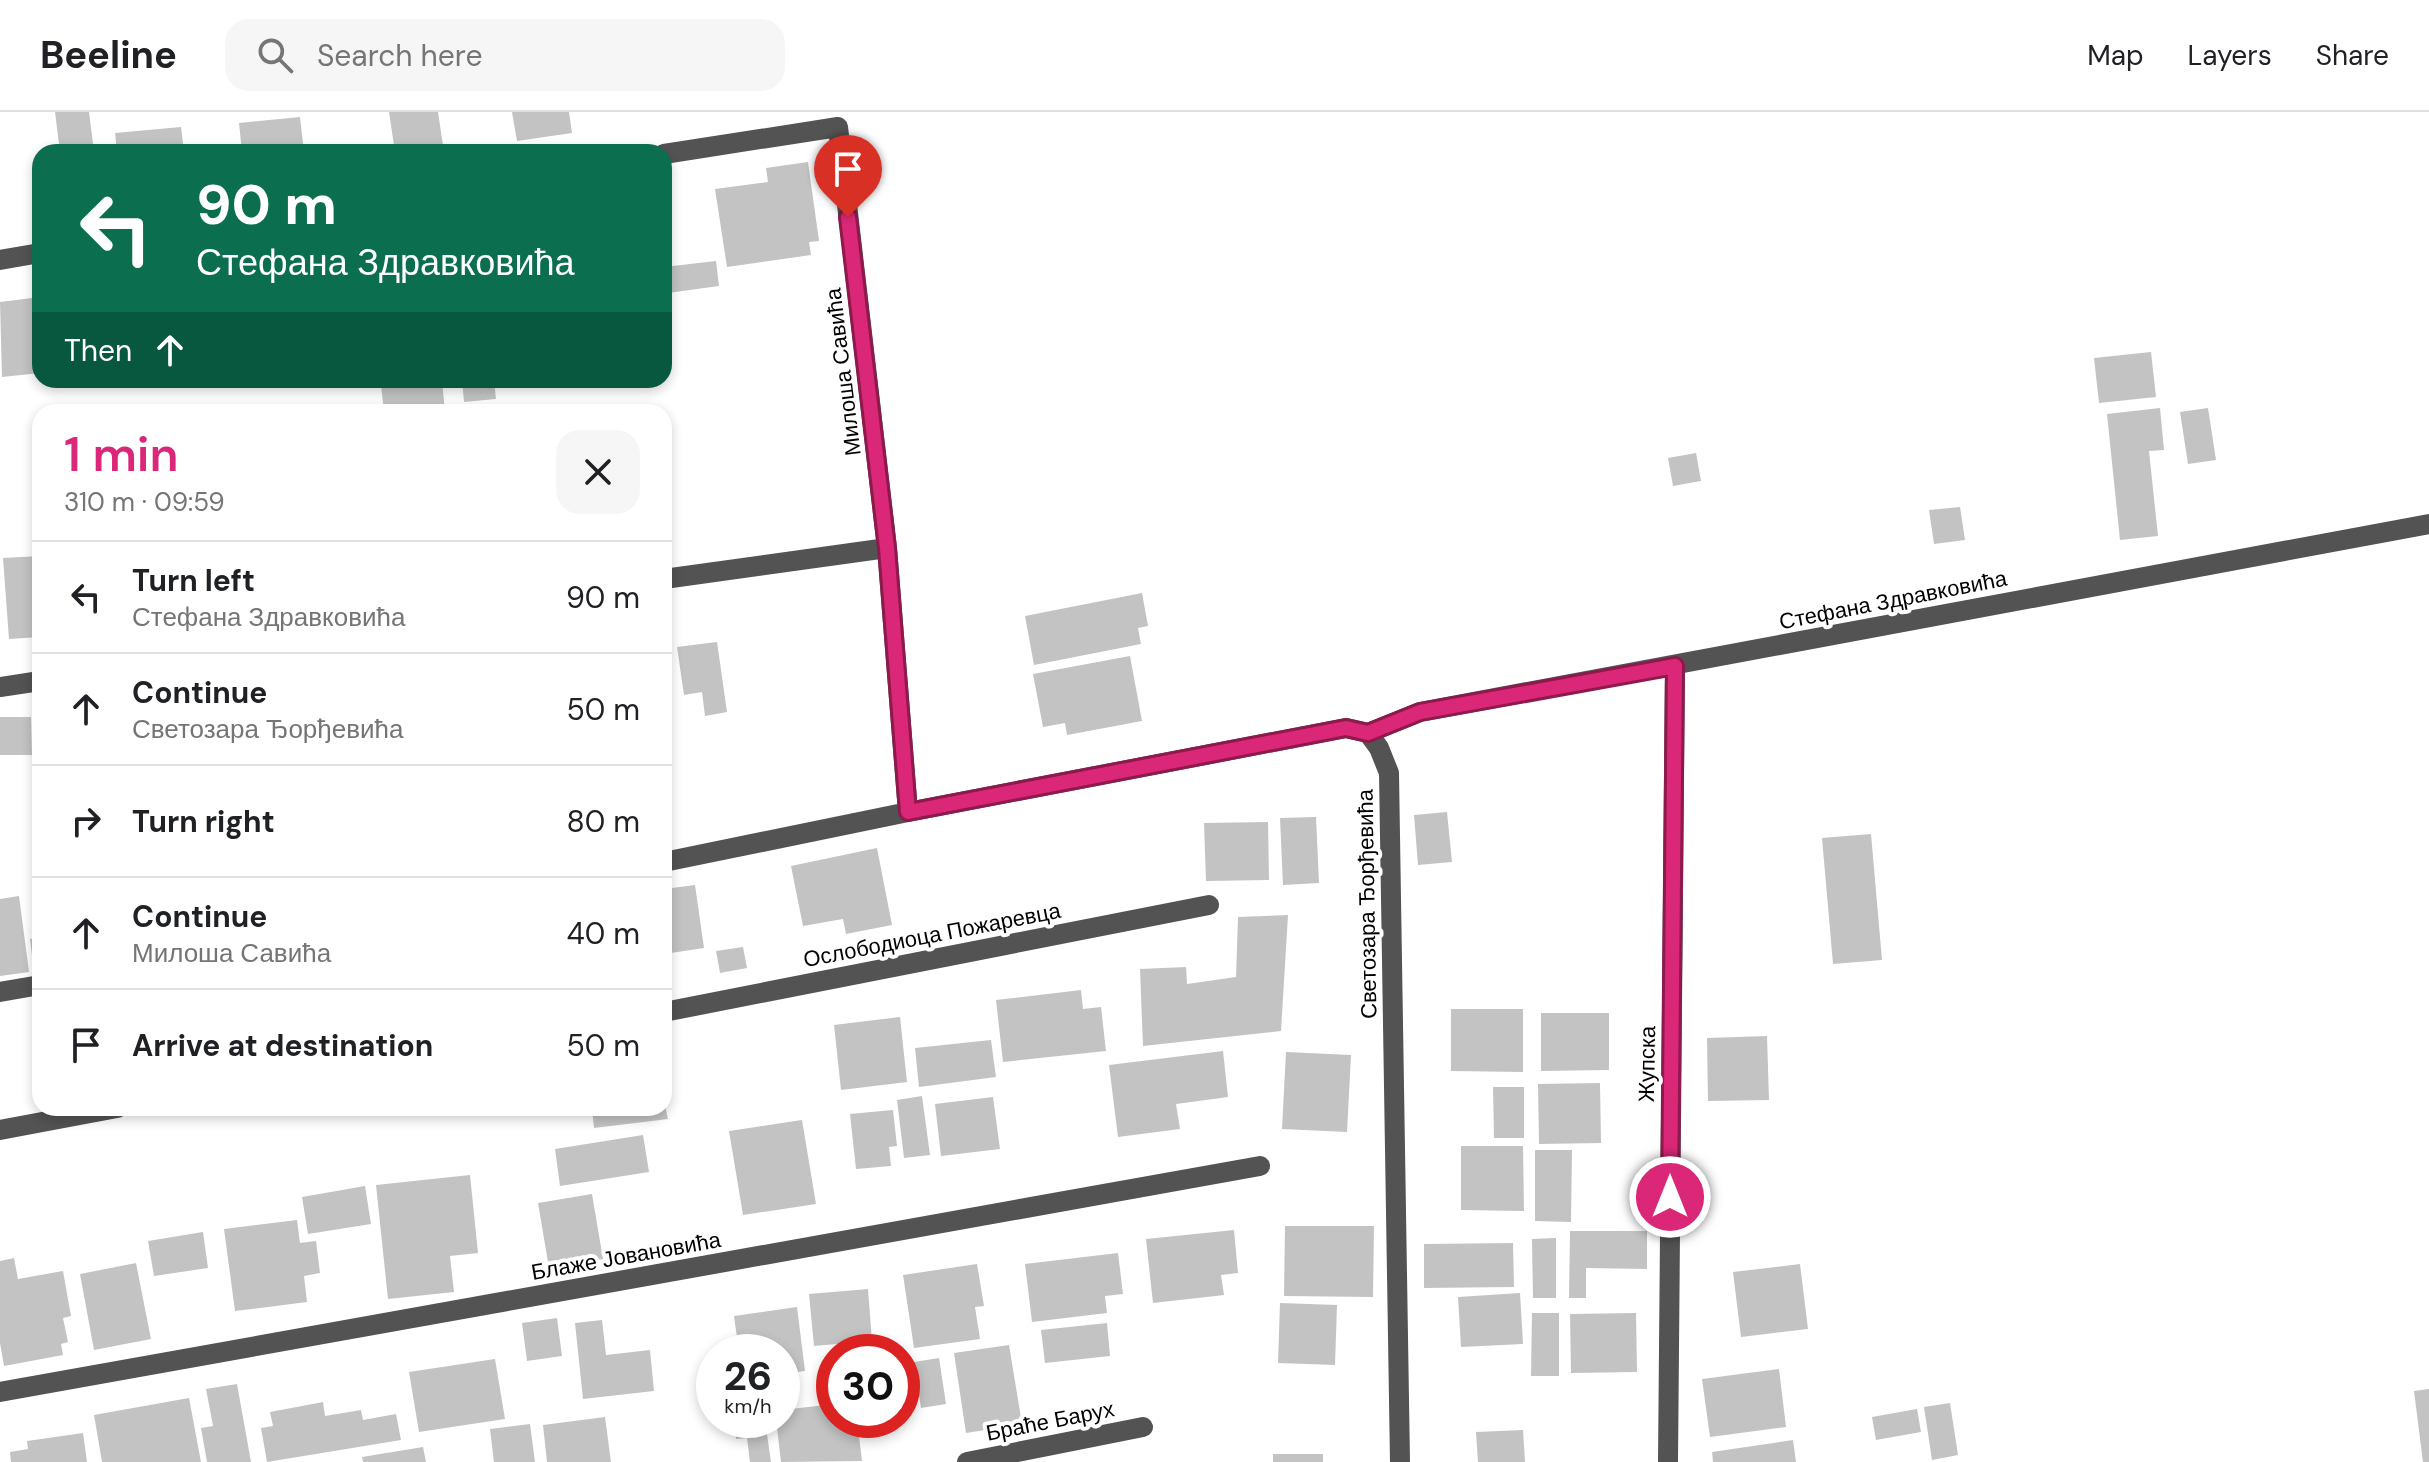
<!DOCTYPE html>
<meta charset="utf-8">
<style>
body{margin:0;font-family:"DM Sans",sans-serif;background:#f6f6f6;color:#202124;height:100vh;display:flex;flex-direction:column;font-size:30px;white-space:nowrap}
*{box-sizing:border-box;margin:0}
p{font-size:26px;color:#757577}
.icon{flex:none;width:44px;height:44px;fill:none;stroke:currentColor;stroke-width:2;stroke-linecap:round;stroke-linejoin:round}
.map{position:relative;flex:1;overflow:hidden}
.sheet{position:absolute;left:32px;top:292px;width:640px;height:712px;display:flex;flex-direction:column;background:#fff;border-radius:24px;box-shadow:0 4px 12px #0003}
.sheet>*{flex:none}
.top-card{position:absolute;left:32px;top:32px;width:640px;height:244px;border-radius:24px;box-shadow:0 4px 12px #0003;background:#0b6e4f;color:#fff;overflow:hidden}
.speed{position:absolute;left:696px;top:1222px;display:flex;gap:16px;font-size:40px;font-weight:700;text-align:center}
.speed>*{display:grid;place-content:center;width:104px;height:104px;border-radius:50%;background:#fff;box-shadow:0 4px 12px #0003;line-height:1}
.speed small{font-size:20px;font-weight:400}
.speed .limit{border:12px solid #d22;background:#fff;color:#111}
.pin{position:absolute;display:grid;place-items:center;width:68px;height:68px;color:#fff;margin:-82px -34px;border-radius:50% 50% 50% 0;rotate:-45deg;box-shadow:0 0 8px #0007}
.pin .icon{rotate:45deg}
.me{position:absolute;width:88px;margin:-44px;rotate:0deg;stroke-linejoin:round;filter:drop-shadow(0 0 6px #0008)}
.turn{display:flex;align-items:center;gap:28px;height:168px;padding:0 32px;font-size:36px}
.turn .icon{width:104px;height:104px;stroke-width:2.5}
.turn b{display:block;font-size:56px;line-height:68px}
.then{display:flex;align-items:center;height:76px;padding:0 32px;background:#0003;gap:16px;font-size:30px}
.round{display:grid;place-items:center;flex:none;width:84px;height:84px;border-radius:24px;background:#f6f6f6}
.head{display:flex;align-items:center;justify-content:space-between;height:136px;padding:0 32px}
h1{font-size:48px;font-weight:600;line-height:60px;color:#db2777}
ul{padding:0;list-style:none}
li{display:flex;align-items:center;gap:24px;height:112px;padding:0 32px;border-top:2px solid #e0e0e0}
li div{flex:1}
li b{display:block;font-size:30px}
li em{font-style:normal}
header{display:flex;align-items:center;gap:48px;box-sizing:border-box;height:112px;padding:0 40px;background:#fff;border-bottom:2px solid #e0e0e0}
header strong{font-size:38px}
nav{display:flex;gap:44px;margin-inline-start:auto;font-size:28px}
.search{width:560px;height:72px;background:#f6f6f6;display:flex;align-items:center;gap:20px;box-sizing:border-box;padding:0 28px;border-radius:24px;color:#757577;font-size:30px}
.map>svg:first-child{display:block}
.building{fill:#c3c3c3}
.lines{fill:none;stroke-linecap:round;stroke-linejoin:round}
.minor{stroke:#535353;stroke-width:20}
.route-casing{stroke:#8e194d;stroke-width:20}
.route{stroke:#db2777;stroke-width:14}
.labels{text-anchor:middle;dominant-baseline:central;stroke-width:8;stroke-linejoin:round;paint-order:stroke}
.street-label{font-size:22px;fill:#000;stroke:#fff}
</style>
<header>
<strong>Beeline</strong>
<div class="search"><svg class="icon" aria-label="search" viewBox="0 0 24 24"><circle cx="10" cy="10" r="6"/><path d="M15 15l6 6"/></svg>Search here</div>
<nav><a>Map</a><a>Layers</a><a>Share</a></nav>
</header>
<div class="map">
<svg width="2429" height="1350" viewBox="0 0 2429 1350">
<rect width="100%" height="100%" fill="#fff"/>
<!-- building -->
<path class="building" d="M55,0H89L94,40H60Z
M389,0H438L444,40H395Z
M512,0H569L572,21L517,29Z
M300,5L304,40H242L239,11Z
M181,15L184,40H117L115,21Z
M808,50L819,129L809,130L811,143L727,155L715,77L768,70L766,56Z
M716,149L719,174L668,181L664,155Z
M40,185V261L2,265L0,190Z
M2151,240L2156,285L2099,291L2094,246Z
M442,268L445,300H384L381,273Z
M462,268H494L496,287L464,290Z
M2160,296L2164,338L2149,339L2158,424L2120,428L2107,302Z
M2208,296L2216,348L2188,352L2180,300Z
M1696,341L1701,369L1673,374L1668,346Z
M1960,395L1965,428L1934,432L1929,398Z
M40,444V525L9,527L3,446Z
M1142,481L1148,514L1138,516L1141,532L1034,553L1025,504Z
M717,530L727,600L705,604L702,580L684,583L677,535Z
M1130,544L1142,609L1067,623L1065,611L1043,615L1033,562Z
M0,605H31L32,643H0Z
M1447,700L1452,750L1418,753L1414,703Z
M1316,705L1319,771L1283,773L1280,706Z
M1268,710L1269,768L1206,769L1204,711Z
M1871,722L1882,848L1833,852L1822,726Z
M877,736L892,813L846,822L843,807L803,814L791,754Z
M695,773L704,836L664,842V777Z
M19,784L29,860L0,864V787Z
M1288,803L1281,919L1143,934L1140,857L1186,855L1187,872L1236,865L1238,805Z
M40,825V859L34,860L30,827Z
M743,835L747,856L720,861L716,839Z
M1081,878L1083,897L1101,895L1106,939L1003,950L996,888Z
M1451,897H1523V960L1451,959Z
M1541,901H1609V958L1541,959Z
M900,905L907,970L841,978L834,913Z
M1767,924L1769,988L1708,989L1707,926Z
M991,928L996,965L919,975L915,936Z
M1223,939L1228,985L1176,992L1180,1017L1118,1025L1109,953Z
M1286,940L1351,943L1347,1020L1282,1017Z
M1600,971L1601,1031L1539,1032L1538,972Z
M1493,975H1524V1026H1494Z
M922,984L930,1043L904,1046L897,988Z
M993,985L1000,1037L941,1044L935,992Z
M664,989L668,1007L594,1016L592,996H664Z
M893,998L897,1034L889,1035L891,1054L856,1057L850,1002Z
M802,1008L816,1092L743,1103L729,1019Z
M643,1023L649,1060L560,1074L555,1037Z
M1461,1034H1523L1524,1099L1461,1098Z
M1535,1038H1572L1571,1110L1535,1109Z
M470,1063L478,1141L450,1144L454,1180L388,1187L376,1073Z
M365,1074L371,1112L308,1122L302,1085Z
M592,1082L603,1147L549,1156L538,1091Z
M297,1108L300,1131L316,1129L320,1161L304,1164L307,1190L235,1199L224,1117Z
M1285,1114H1374L1373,1185L1284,1184Z
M1234,1118L1238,1161L1221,1163L1224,1183L1153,1191L1146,1127Z
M1570,1119H1647V1157L1586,1156V1186H1569Z
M203,1120L208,1156L154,1164L148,1129Z
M1556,1126V1186H1533L1532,1127Z
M1513,1131L1514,1175L1424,1176V1132Z
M1118,1141L1123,1182L1105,1184L1107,1201L1032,1210L1025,1152Z
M14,1146L18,1167L63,1159L71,1204L63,1206L68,1230L61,1232L63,1243L4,1254L0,1231V1149Z
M136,1151L151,1227L94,1238L80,1162Z
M977,1152L984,1194L975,1195L980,1227L914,1236L903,1163Z
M1800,1152L1808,1217L1741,1225L1733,1160Z
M868,1177L872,1229L814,1234L809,1182Z
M1520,1181L1523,1232L1461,1235L1458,1185Z
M1280,1191L1337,1193L1335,1253L1278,1251Z
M797,1195L805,1259L782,1262V1240H739L734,1204Z
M1532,1201H1559V1264H1531Z
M1636,1201L1637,1260L1571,1261L1570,1202Z
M557,1206L562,1244L527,1249L522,1211Z
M602,1208L606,1243L650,1238L654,1279L583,1287L575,1211Z
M1107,1211L1110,1244L1045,1251L1041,1218Z
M1009,1233L1022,1312L966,1321L954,1241Z
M939,1246L946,1292L921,1296L914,1250Z
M495,1247L505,1307L419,1320L409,1260Z
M906,1247L909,1272L902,1273V1248Z
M1779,1257L1786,1315L1710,1325L1702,1267Z
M237,1272L251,1350H207L201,1316L213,1314L206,1277Z
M2429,1277V1350H2423L2414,1279Z
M189,1286L201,1350H102L94,1303Z
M323,1290L325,1304L361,1298L363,1308L396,1302L401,1328L267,1350L261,1316L273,1314L270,1300Z
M1950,1291L1958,1343L1932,1348L1924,1295Z
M834,1292V1308H857L862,1349L781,1350L776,1308H782V1298Z
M1917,1297L1921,1320L1876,1328L1872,1305Z
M605,1305L611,1350H547L543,1313Z
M734,1308H765L771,1350H750L747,1326L736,1327Z
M530,1312L535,1350H494L490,1317Z
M1523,1318L1525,1350H1478L1476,1320Z
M83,1321L87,1350H11L10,1340L28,1337L27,1329Z
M1793,1328L1796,1350H1713L1712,1340Z
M423,1335L426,1350H363L362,1345Z
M1273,1342H1323V1350H1273Z"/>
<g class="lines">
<!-- minor -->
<path class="minor" d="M664,42L838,15L887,436L908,700
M0,148L40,141
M664,467L887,436
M0,575L40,569
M1368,621L1420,600L2429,412
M664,750L908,700L1346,616L1368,621L1379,636L1389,661L1400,1350
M0,880L40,873
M664,900L1209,793
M0,1018L117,996
M0,1280L1260,1054
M967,1350L1143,1315
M1668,1350L1675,554"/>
</g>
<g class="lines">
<defs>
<path id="route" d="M848,105L887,436L908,700L1346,616L1368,621L1420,600L1675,554L1670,1085"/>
</defs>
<!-- route casing -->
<use href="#route" class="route-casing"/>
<!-- route -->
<use href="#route" class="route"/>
</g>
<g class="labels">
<!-- street labels -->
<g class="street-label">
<text transform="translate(843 260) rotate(-97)">Милоша Савића</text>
<text transform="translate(1893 488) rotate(-11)">Стефана Здравковића</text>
<text transform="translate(1367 792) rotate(-91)">Светозара Ђорђевића</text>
<text transform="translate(932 823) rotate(-11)">Ослободиоца Пожаревца</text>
<text transform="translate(1647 952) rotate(-89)">Жупска</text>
<text transform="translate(626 1144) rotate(-10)">Блаже Јовановића</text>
<text transform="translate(1050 1309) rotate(-11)">Браће Барух</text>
</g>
</g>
</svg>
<div class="speed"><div>26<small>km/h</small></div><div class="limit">30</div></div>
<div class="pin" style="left:848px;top:105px;background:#d93025"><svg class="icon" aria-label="arrive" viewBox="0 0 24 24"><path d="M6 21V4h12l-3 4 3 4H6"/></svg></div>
<svg class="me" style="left:1670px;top:1085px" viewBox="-20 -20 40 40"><circle r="17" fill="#db2777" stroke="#fff" stroke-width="3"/><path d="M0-11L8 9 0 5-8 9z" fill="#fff"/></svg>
<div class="top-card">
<div class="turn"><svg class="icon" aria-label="left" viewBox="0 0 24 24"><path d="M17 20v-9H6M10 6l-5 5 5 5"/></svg><div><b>90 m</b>Стефана Здравковића</div></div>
<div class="then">Then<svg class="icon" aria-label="ahead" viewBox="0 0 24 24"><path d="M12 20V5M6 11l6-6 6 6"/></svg></div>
</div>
<section class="sheet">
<div class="head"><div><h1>1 min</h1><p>310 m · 09:59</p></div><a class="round"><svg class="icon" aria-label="close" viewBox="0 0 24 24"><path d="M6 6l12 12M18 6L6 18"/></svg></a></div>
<ul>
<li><svg class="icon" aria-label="left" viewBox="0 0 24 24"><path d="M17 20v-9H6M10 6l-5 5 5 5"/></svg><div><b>Turn left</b><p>Стефана Здравковића</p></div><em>90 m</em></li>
<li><svg class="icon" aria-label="ahead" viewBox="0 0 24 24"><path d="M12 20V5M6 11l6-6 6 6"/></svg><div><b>Continue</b><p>Светозара Ђорђевића</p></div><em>50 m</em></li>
<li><svg class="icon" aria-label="right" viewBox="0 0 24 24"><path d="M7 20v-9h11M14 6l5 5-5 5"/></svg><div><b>Turn right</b></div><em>80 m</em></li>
<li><svg class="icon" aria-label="ahead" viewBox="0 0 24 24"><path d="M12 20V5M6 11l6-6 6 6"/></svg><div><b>Continue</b><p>Милоша Савића</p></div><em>40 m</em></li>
<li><svg class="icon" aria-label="arrive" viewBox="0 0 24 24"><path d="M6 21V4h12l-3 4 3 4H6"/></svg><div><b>Arrive at destination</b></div><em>50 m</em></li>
</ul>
</section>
</div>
